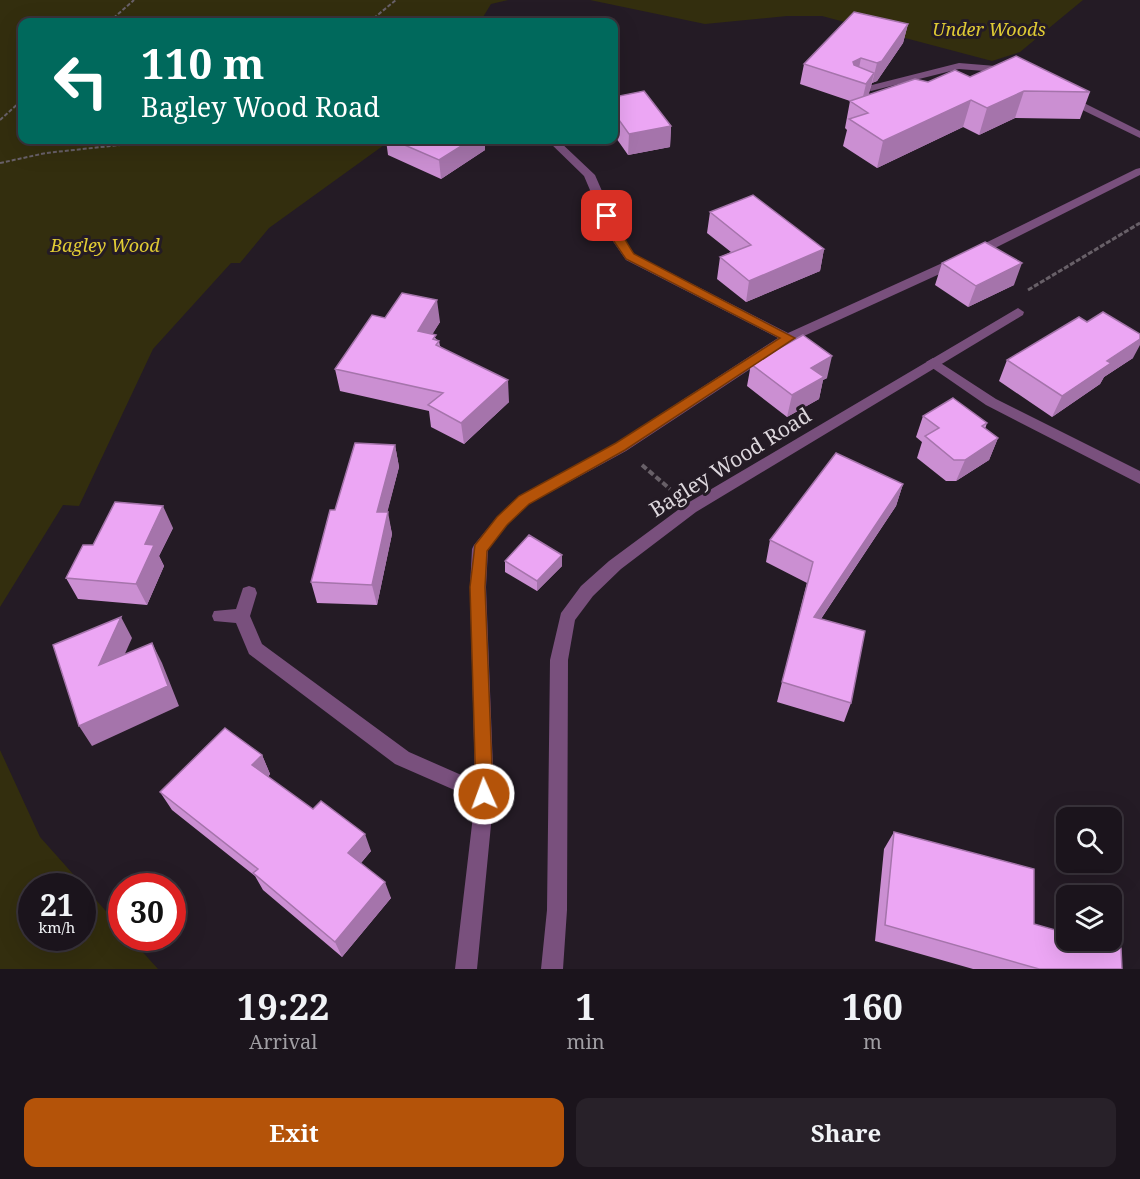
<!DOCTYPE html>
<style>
body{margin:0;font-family:"Noto Serif",serif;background:#282129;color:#f1f3f6;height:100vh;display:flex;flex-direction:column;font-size:22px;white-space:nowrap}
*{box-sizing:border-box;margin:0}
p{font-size:20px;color:#a09ea3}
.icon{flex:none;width:33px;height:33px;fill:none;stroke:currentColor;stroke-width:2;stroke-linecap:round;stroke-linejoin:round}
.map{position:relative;height:969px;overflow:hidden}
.panel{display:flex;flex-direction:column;background:#1b141c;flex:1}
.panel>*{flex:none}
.guide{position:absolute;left:18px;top:18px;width:600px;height:126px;border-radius:12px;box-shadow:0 6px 24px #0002,0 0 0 2px #39333b;background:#00695c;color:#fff;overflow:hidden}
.fabs{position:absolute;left:1056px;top:807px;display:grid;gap:12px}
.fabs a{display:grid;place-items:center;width:66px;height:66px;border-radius:12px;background:#1b141c;box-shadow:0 6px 24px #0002,0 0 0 2px #39333b;font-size:30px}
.speed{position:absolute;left:18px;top:873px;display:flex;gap:12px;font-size:30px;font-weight:700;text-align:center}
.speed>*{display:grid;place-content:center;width:78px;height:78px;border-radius:50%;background:#1b141c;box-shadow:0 6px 24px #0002,0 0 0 2px #39333b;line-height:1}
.speed small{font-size:15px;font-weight:400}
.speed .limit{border:9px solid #d22;background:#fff;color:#111}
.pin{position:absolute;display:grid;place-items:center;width:51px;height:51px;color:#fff;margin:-26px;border-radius:12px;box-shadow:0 3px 9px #0006}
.me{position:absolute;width:66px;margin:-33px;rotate:358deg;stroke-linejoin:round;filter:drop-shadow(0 0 4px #0008)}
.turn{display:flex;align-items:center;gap:21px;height:126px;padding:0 24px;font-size:27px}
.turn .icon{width:78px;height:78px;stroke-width:2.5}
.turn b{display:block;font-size:42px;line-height:51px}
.eta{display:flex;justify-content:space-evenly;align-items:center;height:102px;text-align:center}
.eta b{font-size:36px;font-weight:700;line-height:42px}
.cta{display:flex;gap:12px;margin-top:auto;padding:12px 24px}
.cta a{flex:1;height:69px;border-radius:12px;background:#b45309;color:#fff;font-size:24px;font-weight:700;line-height:69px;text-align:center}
.cta a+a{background:#282129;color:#f1f3f6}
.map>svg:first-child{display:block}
.green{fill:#332e0e;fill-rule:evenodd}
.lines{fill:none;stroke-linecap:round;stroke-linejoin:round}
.path-far2{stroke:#686068;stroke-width:2;stroke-dasharray:4 2;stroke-linecap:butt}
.path-far1{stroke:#686068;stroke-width:3;stroke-dasharray:5 2;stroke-linecap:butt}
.path{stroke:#686068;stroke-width:4;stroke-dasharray:6 3;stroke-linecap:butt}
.service{fill:#79507d;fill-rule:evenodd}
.minor{fill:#79507d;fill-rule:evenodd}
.wall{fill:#cb8fd2}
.shaded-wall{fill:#a574ab}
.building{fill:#eca6f4;stroke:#a574ab;stroke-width:1.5}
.route{fill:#b45309;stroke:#753606;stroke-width:1.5}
.labels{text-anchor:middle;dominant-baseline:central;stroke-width:6;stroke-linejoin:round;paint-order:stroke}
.far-park-label{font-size:18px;font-style:italic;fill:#e0cb34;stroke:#241b25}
.street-label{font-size:21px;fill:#dcd6dc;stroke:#241b25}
</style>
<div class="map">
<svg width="1140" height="969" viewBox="0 0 1140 969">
<rect width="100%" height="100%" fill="#241b25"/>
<!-- green -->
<path class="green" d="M0,0H508L491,4L480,22H22V140H391L269,228L240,263H231L153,349L79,506L63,505L0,607Z
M590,0H1083L1020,52L992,61L822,16H787L705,24Z
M0,750L40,837L121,928L122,938H130L158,969H0ZM32,886H82V938H32Z"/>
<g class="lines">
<!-- path-far2 -->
<path class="path-far2" d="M109,22L134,0
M369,22L396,0
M0,120L22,100
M0,163L46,153L166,140"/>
<!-- path-far1 -->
<path class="path-far1" d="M1028,290L1140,223"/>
<!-- path -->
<path class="path" d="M642,465L670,489"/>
<!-- service -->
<path class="service" d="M933,358L996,399L1140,471V484L986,405L928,365L926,362Z"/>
<!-- minor -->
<path class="minor" d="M959,63L1008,67L1013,70L1008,73L959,69L871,91L851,83L856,80L872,85Z
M1064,97H1072L1140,131V138L1064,101Z
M547,140H558L595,175L622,237L634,254L788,333L971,250L1136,169L1140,168V175L979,256L793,341L626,451L529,504L507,525L488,550L486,587L494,794L477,969H455L475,799L395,764L249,654L236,623L214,621L212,616L214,611L236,609L243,588L249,586L255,588L257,593L250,616L262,644L409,752L475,781L470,587L472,549L474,545L497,517L519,496L616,443L778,338L626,260L610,237L584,176Z
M1018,308L1024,312L1023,315L696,512L621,569L593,596L575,620L568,660L567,910L563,969H541L547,910L550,660L561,613L581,586L609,561L686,504Z"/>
</g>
<!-- wall -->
<path class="wall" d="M908,24L903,43L877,81L872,83L869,93L868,95L928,82L970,77L1090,92L1080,119L1015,118L979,135L963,127L877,168L843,146L847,130L845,128L850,101L800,84L804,64Z
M614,97L671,126L670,147L628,155L614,135Z
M386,140H485V150L441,179L388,155Z
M710,212L824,249L820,271L746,302L717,279L720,257L731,252L707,233Z
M942,263L1014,285L968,307L935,285Z
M385,318L440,322L432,334L437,340L439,341L440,346L509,402L464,444L431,427L429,411L340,391L335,369Z
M1133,358L1104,377L1100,384L1052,417L999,381L1007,360Z
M751,364L827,378L823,380L819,399L787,417L747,386Z
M923,416L987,423L985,429L998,438L989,460L956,481H946L917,458L922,442L916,437Z
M395,445L399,467L387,512L392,534L377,605L317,603L311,582L335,510Z
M903,484L896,506L821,619L851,703L844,722L777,702L807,583L766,562L770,540Z
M173,528L159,556L164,566L147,605L78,599L66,578L93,545Z
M505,561L562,566L537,591L505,572Z
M262,755L270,774L268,777L371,851L361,863L391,898L342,957L263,890L255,876L172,810L160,792Z
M894,832L1034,924L1122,969H973L875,941L884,849Z"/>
<!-- shaded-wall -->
<path class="shaded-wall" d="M908,24L903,43L877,81L872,83L877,63Z
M861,58L857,78L853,62Z
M874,73L869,93L861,105L866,84Z
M1024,91L1015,118L979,135L987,108Z
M971,100L963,127L877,168L883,141Z
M671,126L670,147L628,155L629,134Z
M471,140H485V150L441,179L439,160Z
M824,249L820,271L746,302L749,281Z
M1022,263L1014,285L968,307L976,286Z
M437,300L440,322L421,353L418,331Z
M1140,339V345L1133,358L1104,377L1100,384L1052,417L1062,396L1107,361Z
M832,356L827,378L823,380L819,399L787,417L792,395L811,368Z
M508,380L509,402L464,444L461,423Z
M998,438L989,460L956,481L965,460Z
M395,445L399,467L382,533L377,512Z
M903,484L896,506L808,638L814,617Z
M163,506L173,528L159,556L164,566L147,605L136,584L145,544Z
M388,512L392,534L377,605L372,585Z
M562,555V566L537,591V581Z
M121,617L132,638L111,685L99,665Z
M152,643L162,663L179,706L92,746L79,726Z
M262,755L270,774L261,784L252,765Z
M365,834L371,851L355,870L348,853Z
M385,882L391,898L342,957L335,942Z"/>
<!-- building -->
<path class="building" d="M854,12L908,24L882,61L877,63L861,58L853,62L854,65L874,73L866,84L804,64Z
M1016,56L1090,92L1024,91L987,108L971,100L883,141L849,119L868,113L850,101L915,79L928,82L955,70L970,77Z
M644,91L671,126L629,134L614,113V97Z
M393,140H471L439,160Z
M753,195L824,249L749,281L720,257L751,245L710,212Z
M985,242L1022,263L976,286L942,263Z
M402,293L437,300L418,331L436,335L433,339L439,341L436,345L508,380L461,423L428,405L443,393L335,369L372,315L385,318Z
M1103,312L1140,334V339L1107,361L1111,363L1062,396L1007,360L1079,317L1087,322Z
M803,335L832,356L811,368L824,377L792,395L751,364Z
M953,398L987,423L982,426L998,438L965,460H954L925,436L939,428L923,416Z
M355,443L395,445L377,512H388L372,585L311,582L330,510H335Z
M836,453L903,484L814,617L865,631L851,703L782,682L813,562L770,540Z
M115,502L163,506L145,544L154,545L136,584L66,578L83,545H93Z
M529,535L562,555L537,581L505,561Z
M121,617L99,665L152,643L168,686L79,726L53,645Z
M225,728L262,755L252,765L313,809L321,801L365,834L348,853L385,882L335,942L253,873L258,869L160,792Z
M894,832L1034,869V924L1066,933V940H1095L1121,948L1122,969H1039L885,925Z"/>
<!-- route -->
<path class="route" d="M607,213C613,216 628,246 634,254L795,338L625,450L529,504L507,525L487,551L485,587L493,794L491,800L484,802L478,800L476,794L470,587L475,545L497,517L519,496L616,443L780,338L626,259L611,237L602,216Z"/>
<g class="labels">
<!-- far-park labels -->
<g class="far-park-label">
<text x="989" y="29">Under Woods</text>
<text x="105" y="245">Bagley Wood</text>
</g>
<!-- street labels -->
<g class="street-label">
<text transform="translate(730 462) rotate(-32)">Bagley Wood Road</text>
</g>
</g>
</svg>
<div class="fabs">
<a><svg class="icon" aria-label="search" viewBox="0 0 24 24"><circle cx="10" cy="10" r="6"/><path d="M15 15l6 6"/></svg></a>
<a><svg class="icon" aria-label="layers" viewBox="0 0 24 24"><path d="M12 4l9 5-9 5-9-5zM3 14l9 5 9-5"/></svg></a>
</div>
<div class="speed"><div>21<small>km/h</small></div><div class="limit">30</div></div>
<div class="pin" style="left:607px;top:216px;background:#d93025"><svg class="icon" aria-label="arrive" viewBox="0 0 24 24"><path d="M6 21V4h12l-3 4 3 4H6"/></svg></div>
<svg class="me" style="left:484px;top:794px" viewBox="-20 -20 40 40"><circle r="17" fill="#b45309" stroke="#fff" stroke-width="3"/><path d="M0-11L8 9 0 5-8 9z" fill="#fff"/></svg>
<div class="guide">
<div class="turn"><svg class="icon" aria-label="left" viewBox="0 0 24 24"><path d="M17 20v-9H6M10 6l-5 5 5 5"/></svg><div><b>110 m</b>Bagley Wood Road</div></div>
</div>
</div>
<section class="panel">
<div class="eta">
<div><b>19:22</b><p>Arrival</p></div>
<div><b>1</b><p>min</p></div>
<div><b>160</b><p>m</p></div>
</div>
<div class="cta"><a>Exit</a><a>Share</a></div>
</section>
